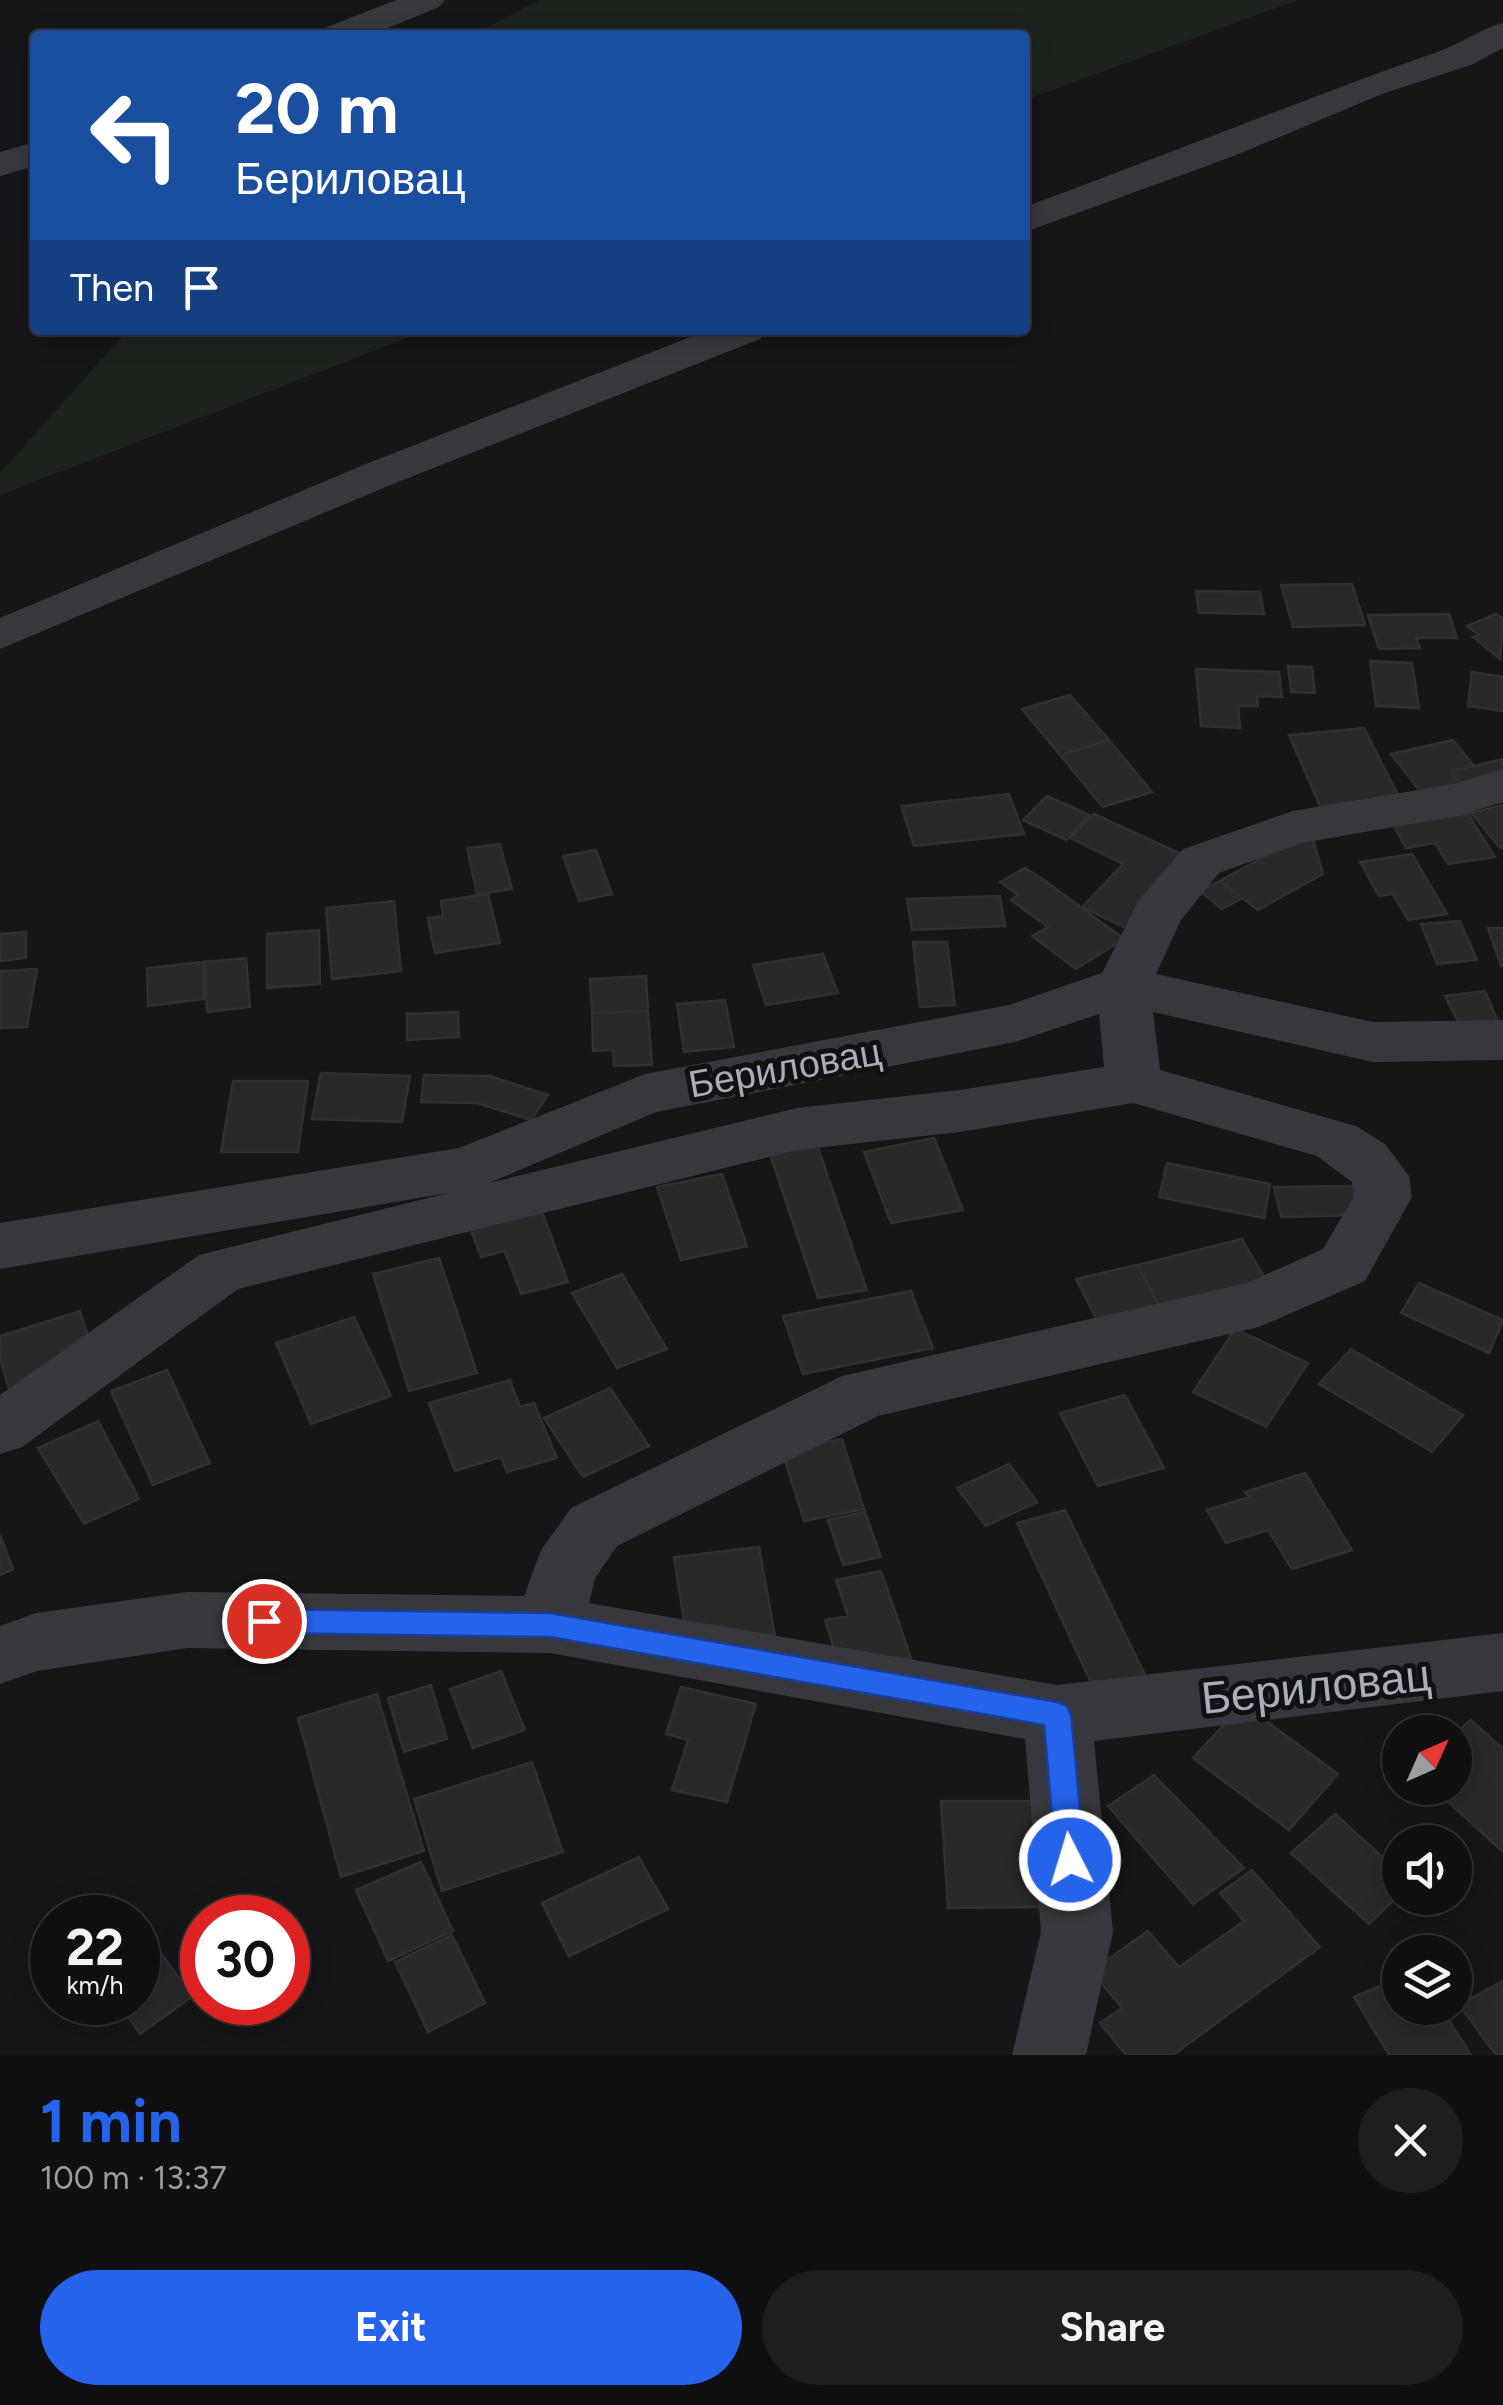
<!DOCTYPE html>
<meta charset="utf-8">
<style>
body{margin:0;font-family:Figtree,sans-serif;background:#1e1e20;color:#f1f3f6;height:100vh;display:flex;flex-direction:column;font-size:38px;white-space:nowrap}
*{box-sizing:border-box;margin:0}
p{font-size:32px;color:#9c9d9f}
.icon{flex:none;width:55px;height:55px;fill:none;stroke:currentColor;stroke-width:2;stroke-linecap:round;stroke-linejoin:round}
.map{position:relative;height:2055px;overflow:hidden}
.sheet{display:flex;flex-direction:column;background:#101012;flex:1}
.sheet>*{flex:none}
.guide{position:absolute;left:30px;top:30px;width:1000px;height:305px;border-radius:10px;box-shadow:0 5px 25px #0003,0 0 0 2px #303032;background:#1a4fa0;color:#fff;overflow:hidden}
.needle{width:65px;rotate:45deg}
.tools{position:absolute;left:1382px;top:1715px;display:grid;gap:20px}
.tools a{display:grid;place-items:center;width:90px;height:90px;border-radius:50%;background:#101012;box-shadow:0 5px 25px #0003,0 0 0 2px #303032;font-size:50px}
.speed{position:absolute;left:30px;top:1895px;display:flex;gap:20px;font-size:50px;font-weight:700;text-align:center}
.speed>*{display:grid;place-content:center;width:130px;height:130px;border-radius:50%;background:#101012;box-shadow:0 5px 25px #0003,0 0 0 2px #303032;line-height:1}
.speed small{font-size:25px;font-weight:400}
.speed .limit{border:15px solid #d22;background:#fff;color:#111}
.pin{position:absolute;display:grid;place-items:center;width:85px;height:85px;color:#fff;margin:-42px;border:5px solid #fff;border-radius:50%;box-shadow:0 2px 10px #0007}
.me{position:absolute;width:110px;margin:-55px;rotate:355deg;stroke-linejoin:round;filter:drop-shadow(0 0 8px #0008)}
.turn{display:flex;align-items:center;gap:35px;height:210px;padding:0 40px;font-size:45px}
.turn .icon{width:130px;height:130px;stroke-width:2.5}
.turn b{display:block;font-size:70px;line-height:85px}
.then{display:flex;align-items:center;height:95px;padding:0 40px;background:#0003;gap:20px;font-size:38px}
.round{display:grid;place-items:center;flex:none;width:105px;height:105px;border-radius:52px;background:#1e1e20}
.headline{display:flex;align-items:center;justify-content:space-between;height:170px;padding:0 40px}
h1{font-size:60px;font-weight:700;line-height:75px;color:#2563eb}
.action{display:flex;gap:20px;margin-top:auto;padding:20px 40px}
.action a{flex:1;height:115px;border-radius:60px;background:#2563eb;color:#fff;font-size:40px;font-weight:700;line-height:115px;text-align:center}
.action a+a{background:#1e1e20;color:#f1f3f6}
.map>svg:first-child{display:block}
.green{fill:#1c231d}
.building{fill:#29292c;stroke:#303034;stroke-width:2.5}
.lines{fill:none;stroke-linecap:round;stroke-linejoin:round}
.minor{fill:#37383d;fill-rule:evenodd}
.route{fill:#2563eb;stroke:#184099;stroke-width:2.5}
.labels{text-anchor:middle;dominant-baseline:central;stroke-width:10;stroke-linejoin:round;paint-order:stroke}
.street-label{font-size:38px;fill:#a8adb8;stroke:#111113}
.near-street-label{font-size:45px;fill:#a8adb8;stroke:#111113}
</style>
<div class="map">
<svg width="1503" height="2055" viewBox="0 0 1503 2055">
<rect width="100%" height="100%" fill="#161618"/>
<!-- green -->
<path class="green" d="M540,0H1298L1025,100V35H473Z
M128,330H428L0,495V473Z"/>
<!-- building -->
<path class="building" d="M1352,584L1365,625L1293,627L1281,585Z
M1196,591L1260,592L1264,614L1199,613Z
M1449,614L1457,638H1416L1420,648L1379,649L1368,615Z
M1496,614L1503,619L1500,659L1473,637L1479,635L1467,626Z
M1370,661L1412,663L1419,708L1376,706Z
M1288,666L1312,667L1315,693L1291,692Z
M1196,669L1279,672L1282,697L1257,696L1258,706H1238L1240,728L1201,726Z
M1472,672L1503,677V711L1468,706Z
M1070,695L1109,740L1060,755L1022,709Z
M1364,728L1399,797L1320,806L1289,735Z
M1109,740L1152,792L1103,807L1060,755Z
M1453,740L1474,766L1451,771L1466,790L1427,800L1391,754Z
M1503,759V781L1467,790L1452,771Z
M1009,794L1024,834L914,846L901,806Z
M1047,796L1089,815L1066,840L1023,820Z
M1503,805V847L1500,848L1471,813Z
M1094,814L1192,859L1126,928L1082,907L1123,864L1070,838Z
M1468,814L1495,857L1448,864L1435,843L1406,848L1393,825Z
M1312,836L1323,874L1258,910L1220,881L1285,845Z
M500,844L512,889L477,894L467,848Z
M596,850L612,894L579,901L563,856Z
M1412,854L1447,914L1408,920L1393,894L1379,896L1360,862Z
M1025,868L1044,880L1124,939L1076,969L1032,936L1048,927L1011,900L1018,895L1000,882Z
M1220,881L1242,898L1222,909L1200,891Z
M488,894L500,943L435,953L428,918L443,916L441,901Z
M1000,896L1005,926L912,930L907,899Z
M394,901L401,971L332,979L326,908Z
M1460,921L1477,960L1437,964L1421,924Z
M1488,928H1503V966H1501Z
M319,930L320,984L267,988V934Z
M26,932V958L0,961V934Z
M913,942H947L955,1005L920,1007Z
M823,954L838,993L766,1005L753,965Z
M246,958L250,1007L207,1012L205,962Z
M203,962L204,999L148,1006L147,968Z
M37,969L27,1027L0,1028V971Z
M646,976L648,1011L592,1013L590,979Z
M1485,991L1503,1033L1466,1037L1445,996Z
M725,1000L734,1047L684,1052L677,1004Z
M648,1011L652,1065L614,1066L613,1050L593,1051L592,1013Z
M458,1012L459,1037L407,1040V1014Z
M321,1073L410,1076L402,1122L312,1119Z
M424,1075L490,1076L548,1095L531,1120L477,1103L421,1102Z
M233,1081H308L298,1152H221Z
M934,1138L963,1210L891,1223L864,1152Z
M815,1139L867,1290L818,1298L768,1148Z
M1167,1163L1270,1184L1264,1218L1159,1197Z
M722,1174L747,1246L681,1260L657,1187Z
M1353,1186L1361,1215L1281,1217L1274,1187Z
M541,1209L568,1282L521,1294L505,1251L481,1257L470,1227Z
M1242,1239L1272,1291L1165,1317L1137,1265Z
M439,1258L477,1373L409,1391L373,1274Z
M1137,1265L1165,1317L1103,1332L1076,1279Z
M622,1274L667,1349L617,1368L572,1293Z
M1419,1283L1503,1320L1489,1353L1401,1313Z
M911,1291L933,1348L803,1374L783,1316Z
M80,1311L95,1357L10,1393L0,1358V1336Z
M354,1317L391,1396L311,1424L276,1343Z
M1235,1329L1308,1363L1266,1427L1193,1392Z
M1351,1349L1463,1415L1432,1452L1319,1384Z
M167,1370L210,1463L153,1485L111,1391Z
M510,1380L520,1407L534,1403L557,1458L507,1472L501,1457L455,1471L429,1403Z
M610,1388L649,1446L583,1477L544,1418Z
M1125,1395L1164,1468L1098,1486L1060,1413Z
M98,1421L139,1499L84,1524L38,1448Z
M842,1439L864,1509L804,1521L782,1451Z
M1009,1464L1037,1502L986,1526L957,1488Z
M1305,1473L1352,1550L1292,1569L1268,1530L1226,1543L1207,1510L1249,1497L1245,1492Z
M1065,1510L1146,1677L1095,1691L1017,1523Z
M865,1512L881,1557L843,1565L828,1520Z
M0,1535L13,1569L0,1575Z
M759,1547L775,1636L688,1647L674,1557Z
M881,1571L911,1658L842,1674L825,1620L848,1616L836,1580Z
M501,1671L525,1730L473,1748L450,1689Z
M431,1685L447,1739L404,1752L388,1698Z
M681,1687L756,1704L727,1802L672,1790L688,1740L666,1734Z
M377,1694L424,1851L341,1877L298,1718Z
M1243,1704L1338,1774L1289,1830L1193,1758Z
M1471,1720L1503,1749V1852L1433,1788H1455V1733Z
M532,1762L563,1852L442,1891L414,1799Z
M1154,1775L1244,1868L1193,1904L1108,1806Z
M941,1801H1039L1048,1907L948,1908Z
M1335,1814L1400,1873V1894L1369,1924L1291,1853Z
M639,1857L668,1909L569,1956L542,1903Z
M421,1862L453,1931L388,1961L356,1890Z
M1252,1870L1320,1947L1173,2055H1126L1100,2023L1122,2008L1091,1971L1148,1931L1179,1967L1244,1921L1220,1893Z
M139,1924L193,1996L140,2034L117,2002H138Z
M452,1935L485,2003L428,2032L395,1962Z
M1400,1977V2008H1441L1471,2055H1389L1354,1997Z
M1503,1981V2055H1496L1459,2005Z"/>
<g class="lines">
<!-- minor -->
<path class="minor" d="M396,0H445L439,7L371,35H322L327,27Z
M1503,23V48L1471,65L1382,94L1234,156L1025,232V207C1164,156 1301,100 1440,51C1462,43 1480,29 1503,23Z
M35,142V166L0,176V152Z
M708,330H766L760,339L393,484L0,649V618L361,466Z
M1503,769V802L1461,815L1302,843L1219,873L1181,920L1156,974L1373,1022L1503,1020V1060L1373,1062L1153,1012L1160,1070L1356,1126L1385,1144L1409,1176L1412,1197L1365,1281L1259,1327L878,1416L617,1546L595,1578L589,1603L1057,1685L1503,1633V1691L1094,1741L1113,1932L1086,2055H1012L1041,1932L1025,1739L550,1653L187,1648L37,1671L0,1684V1626L36,1613L187,1592L524,1596L541,1550L571,1508L842,1376L1247,1283L1323,1249L1354,1196L1352,1182L1317,1156L1133,1103L960,1132L797,1150L238,1289L22,1447L0,1454V1395L199,1255L448,1193L0,1269V1223L459,1148L645,1074L1009,1005L1102,973L1139,900L1183,849L1293,811L1454,784ZM1099,1014L1104,1067L960,1090L797,1108L489,1183L656,1112L1015,1042Z"/>
</g>
<!-- route -->
<path class="route" d="M264,1609L550,1613L1057,1702L1067,1706L1071,1715L1085,1860L1081,1869L1070,1873L1060,1869L1056,1860L1044,1725L550,1637L264,1633L255,1630L251,1621L255,1613Z"/>
<g class="labels">
<!-- street labels -->
<g class="street-label">
<text transform="translate(785 1068) rotate(-10)">Бериловац</text>
</g>
<!-- near-street labels -->
<g class="near-street-label">
<text transform="translate(1316 1686) rotate(-6)">Бериловац</text>
</g>
</g>
</svg>
<div class="tools">
<a><svg class="needle" viewBox="-14 -14 28 28"><path d="M0-13l5 13h-10z" fill="#e53935"/><path d="M0 13l5-13h-10z" fill="#9c9d9f"/></svg></a>
<a><svg class="icon" aria-label="sound" viewBox="0 0 24 24"><path d="M4 9h4l5-4v14l-5-4H4zM17 9q2 3 0 6"/></svg></a>
<a><svg class="icon" aria-label="layers" viewBox="0 0 24 24"><path d="M12 4l9 5-9 5-9-5zM3 14l9 5 9-5"/></svg></a>
</div>
<div class="speed"><div>22<small>km/h</small></div><div class="limit">30</div></div>
<div class="pin" style="left:264px;top:1621px;background:#d93025"><svg class="icon" aria-label="arrive" viewBox="0 0 24 24"><path d="M6 21V4h12l-3 4 3 4H6"/></svg></div>
<svg class="me" style="left:1070px;top:1860px" viewBox="-20 -20 40 40"><circle r="17" fill="#2563eb" stroke="#fff" stroke-width="3"/><path d="M0-11L8 9 0 5-8 9z" fill="#fff"/></svg>
<div class="guide">
<div class="turn"><svg class="icon" aria-label="left" viewBox="0 0 24 24"><path d="M17 20v-9H6M10 6l-5 5 5 5"/></svg><div><b>20 m</b>Бериловац</div></div>
<div class="then">Then<svg class="icon" aria-label="arrive" viewBox="0 0 24 24"><path d="M6 21V4h12l-3 4 3 4H6"/></svg></div>
</div>
</div>
<section class="sheet">
<div class="headline"><div><h1>1 min</h1><p>100 m · 13:37</p></div><a class="round"><svg class="icon" aria-label="close" viewBox="0 0 24 24"><path d="M6 6l12 12M18 6L6 18"/></svg></a></div>
<div class="action"><a>Exit</a><a>Share</a></div>
</section>
